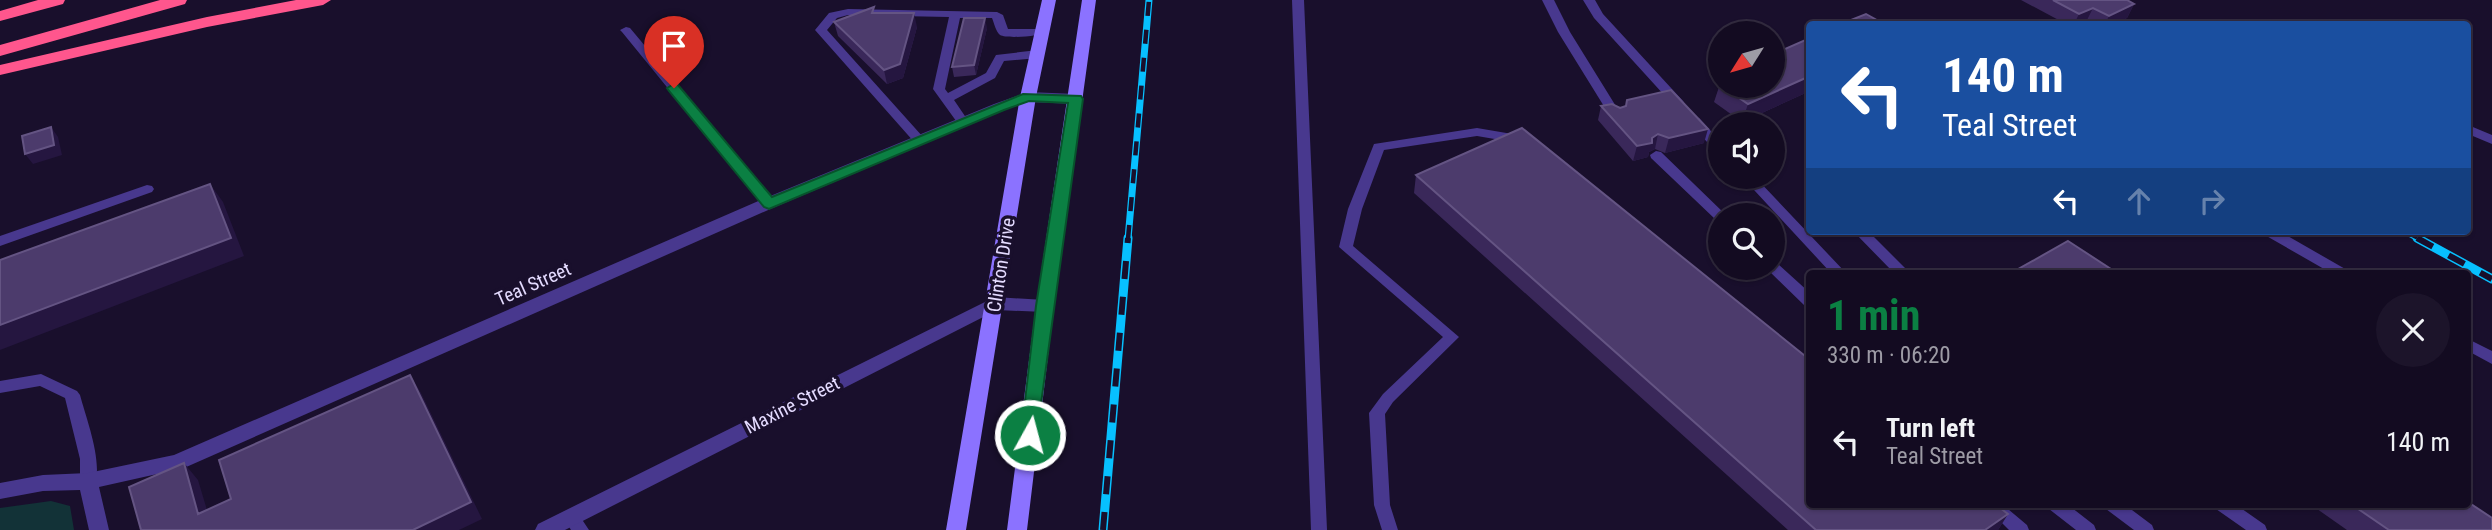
<!DOCTYPE html>
<meta charset="utf-8">
<style>
body{margin:0;font-family:"Roboto Condensed",sans-serif;background:#1c142a;color:#f1f3f6;height:100vh;display:flex;flex-direction:column;font-size:26px;white-space:nowrap}
*{box-sizing:border-box;margin:0}
p{font-size:23px;color:#9d9ba5}
.icon{flex:none;width:38px;height:38px;fill:none;stroke:currentColor;stroke-width:2;stroke-linecap:round;stroke-linejoin:round}
.map{position:relative;flex:1;overflow:hidden}
.sheet{position:absolute;left:1806px;top:270px;width:665px;height:238px;display:flex;flex-direction:column;background:#130b21;border-radius:7px;box-shadow:0 2px 5px #0004,0 0 0 2px #322b3f}
.sheet>*{flex:none}
.banner{position:absolute;left:1806px;top:21px;width:665px;height:214px;border-radius:7px;box-shadow:0 2px 5px #0004,0 0 0 2px #322b3f;background:#1a4fa0;color:#fff;overflow:hidden}
.needle{width:46px;rotate:233deg}
.tools{position:absolute;left:1708px;top:21px;display:grid;gap:14px}
.tools a{display:grid;place-items:center;width:77px;height:77px;border-radius:50%;background:#130b21;box-shadow:0 2px 5px #0004,0 0 0 2px #322b3f;font-size:35px}
.pin{position:absolute;display:grid;place-items:center;width:60px;height:60px;color:#fff;margin:-72px -30px;border-radius:50% 50% 50% 0;rotate:-45deg;box-shadow:0 0 7px #0007}
.pin .icon{rotate:45deg}
.me{position:absolute;width:77px;margin:-38px;rotate:7deg;stroke-linejoin:round;filter:drop-shadow(0 0 5px #0008)}
.turn{display:flex;align-items:center;gap:24px;height:147px;padding:0 21px;font-size:32px}
.turn .icon{width:91px;height:91px;stroke-width:2.5}
.turn b{display:block;font-size:49px;line-height:60px}
.lanes{display:flex;align-items:center;height:66px;padding:0 21px;background:#0003;justify-content:center;gap:35px;direction:ltr}
.lanes .off{opacity:.35}
.round{display:grid;place-items:center;flex:none;width:74px;height:74px;border-radius:37px;background:#1c142a}
.head{display:flex;align-items:center;justify-content:space-between;height:119px;padding:0 21px}
h1{font-size:42px;font-weight:700;line-height:52px;color:#0b8043}
ul{padding:0;list-style:none}
li{display:flex;align-items:center;gap:21px;height:105px;padding:0 21px}
li div{flex:1}
li b{display:block;font-size:26px}
li em{font-style:normal}
.map>svg:first-child{display:block}
.green{fill:#123237}
.lines{fill:none;stroke-linecap:round;stroke-linejoin:round}
.lane{fill:#48388e;fill-rule:evenodd}
.street{fill:#48388e;fill-rule:evenodd}
.secondary{fill:#8b72ff;fill-rule:evenodd}
.highway{fill:#ff568d;fill-rule:evenodd}
.rail-far1-casing{stroke:#07c0ff;stroke-width:7}
.rail-casing{stroke:#07c0ff;stroke-width:9}
.rail-far1{stroke:#190f2c;stroke-width:4.5;stroke-dasharray:14;stroke-linecap:butt}
.rail{stroke:#190f2c;stroke-width:6;stroke-dasharray:18;stroke-linecap:butt}
.wall{fill:#3a285a}
.shaded-wall{fill:#251640}
.building{fill:#4c3b6c;stroke:#645483;stroke-width:2}
.route{fill:#0b8043;stroke:#07532c;stroke-width:2}
.labels{text-anchor:middle;dominant-baseline:central;stroke-width:7;stroke-linejoin:round;paint-order:stroke}
.street-label{font-size:19px;fill:#e4dbff;stroke:#190f2c}
</style>
<div class="map">
<svg width="2492" height="530" viewBox="0 0 2492 530">
<rect width="100%" height="100%" fill="#190f2c"/>
<!-- green -->
<path class="green" d="M51,501L70,506L74,530H0V508Z"/>
<g class="lines">
<!-- lane -->
<path class="lane" d="M1292,0H1304L1327,530H1311Z
M1542,0H1554L1570,32L1622,116L1620,119L1616,120L1610,116L1558,32Z
M1583,0H1595L1603,14L1683,101L1685,104L1683,107H1675L1594,18Z
M848,9L997,12L1003,15L1008,29H1042L1048,32C1042,36 1007,39 1000,35C996,32 994,23 992,18H960L945,89L948,93L986,73L996,55L1038,50L1044,54L1038,58L1004,61L995,78L954,100L969,122L963,126L959,125L933,89L949,17L848,15L837,18L827,30L923,137L925,140L923,143H915L815,30L829,13Z
M626,27L630,28L774,200L776,203L774,206H764L622,32L620,30Z
M1695,117L1699,118L1720,141V152L1715,151L1691,124L1689,121Z
M2468,125L2492,135V144L2468,134Z
M1477,128L1524,136L1530,140L1524,144L1477,136L1384,150L1362,209L1353,246L1459,337L1393,402L1385,414L1390,505L1398,530H1382L1374,505L1369,413L1383,394L1443,337L1339,247L1348,209L1374,144Z
M1656,151L1661,152L1726,215H1720V220L1715,219L1651,158L1650,155Z
M1742,177H1755L1846,273H1831Z
M147,185L152,186L154,189L152,192L0,246V236Z
M1853,231H1868L1910,273H1894Z
M2261,231H2279L2347,270L2349,273H2331L2263,234Z
M1773,262L1778,264L1810,293V307L1805,306L1768,270L1766,268H1773Z
M2468,339L2492,351V364L2468,351Z
M41,374L77,391L80,395C86,418 104,464 94,486L88,488L82,486L80,481V459L65,398L40,386L0,393V381Z
M1983,504H2002L2027,525L2029,530H2009Z
M2047,504H2067L2094,525L2096,530H2076L2049,509Z
M2104,504H2124L2152,525L2154,530H2134L2106,509Z
M2214,504H2235L2265,525L2267,530H2246L2216,509Z
M571,510L577,512L589,530H571L563,517L565,512Z"/>
<!-- street -->
<path class="street" d="M1028,92L1076,94L1084,99L1076,104L1029,102L1004,110L775,207L184,468L99,487L109,530H89L80,490L43,491L0,499V483L43,475L88,473L174,455L763,199L994,104Z
M995,297L1045,300L1051,301L1054,306L1051,311L1045,312L997,310L565,530H535L538,524Z"/>
<!-- secondary -->
<path class="secondary" d="M1042,0H1056L1036,97L966,530H946L1020,97Z
M1082,0H1096L1054,306L1027,530H1007L1036,306Z"/>
<!-- highway -->
<path class="highway" d="M38,0H65L63,4L0,21V11Z
M160,0H187L185,4L0,56V45Z
M296,0H331L323,5L207,27L0,75V65L207,17Z"/>
<defs>
<path id="rail-far1" d="M2405,231L2420,239
M1128,239L1149,0"/>
<path id="rail" d="M2417,238L2492,279
M1103,530L1128,238"/>
</defs>
<!-- rail-far1 casing -->
<use href="#rail-far1" class="rail-far1-casing"/>
<!-- rail casing -->
<use href="#rail" class="rail-casing"/>
<!-- rail-far1 -->
<use href="#rail-far1" class="rail-far1"/>
<!-- rail -->
<use href="#rail" class="rail"/>
</g>
<!-- wall -->
<path class="wall" d="M2021,0H2127L2134,4L2127,18L2112,24H2092L2086,22L2080,24H2066Z
M876,13L917,27L903,78L887,84L838,36L834,22Z
M987,28L976,75L954,77L952,67Z
M1810,38V91L1742,122L1714,102L1720,84V86H1773L1775,60L1778,52Z
M1601,106L1620,108L1704,143L1665,153L1655,149L1649,152L1648,157L1633,161L1598,120Z
M1416,175L1810,360L2008,514L1998,530H1788L1414,193Z
M2310,504H2468L2492,530H2347Z"/>
<!-- shaded-wall -->
<path class="shaded-wall" d="M2134,4L2127,18L2112,24H2105L2109,16Z
M2093,8L2086,22L2080,24H2074L2079,14Z
M914,13L917,27L903,78L887,84L884,70Z
M985,18L987,28L976,75L974,65Z
M1810,76V91L1742,122L1748,104Z
M51,127L58,137L62,155L33,164L25,154Z
M1708,129L1704,143L1665,153L1669,138Z
M1658,134L1655,149L1649,152L1648,157L1633,161L1637,146Z
M210,184L223,202L244,256L0,350V325Z
M410,375L421,393L482,519L459,530H413Z
M184,463L198,480L213,530L198,514Z
M2008,514L1998,530H1985Z"/>
<!-- building -->
<path class="building" d="M2053,0H2127L2134,4L2109,16L2093,8L2079,14Z
M874,7L872,13H914L900,64L884,70L834,22Z
M1866,14L1884,24H1841Z
M964,18H985L974,65L952,67Z
M1810,38V76L1748,104L1722,86H1773V61L1784,56L1778,52Z
M1671,90L1708,129L1669,138L1658,134L1652,138V143L1637,146L1601,106L1612,104L1620,108L1626,106L1627,100Z
M51,127L54,145L25,154L22,136Z
M1522,128L1810,360V504H1995L2008,514L1985,530H1816L1416,175Z
M210,184L231,238L0,325V260Z
M2068,241L2117,273H2015L2013,272Z
M410,375L471,502L413,530H141L129,487L184,463L198,514L231,499L219,460Z
M2468,502L2492,518V530H2389L2351,504H2468Z"/>
<!-- route -->
<path class="route" d="M674,84L678,85L772,197L1023,94L1081,96L1083,99L1036,440H1023L1021,435L1036,306L1068,103L1029,101L1004,110L769,209L764,207L669,91L667,88Z"/>
<g class="labels">
<!-- street labels -->
<g class="street-label">
<text transform="translate(1001 265) rotate(-81)">Clinton Drive</text>
<text transform="translate(533 284) rotate(-24)">Teal Street</text>
<text transform="translate(792 405) rotate(-27)">Maxine Street</text>
</g>
</g>
</svg>
<div class="tools">
<a><svg class="needle" viewBox="-14 -14 28 28"><path d="M0-13l5 13h-10z" fill="#e53935"/><path d="M0 13l5-13h-10z" fill="#9d9ba5"/></svg></a>
<a><svg class="icon" aria-label="sound" viewBox="0 0 24 24"><path d="M4 9h4l5-4v14l-5-4H4zM17 9q2 3 0 6"/></svg></a>
<a><svg class="icon" aria-label="search" viewBox="0 0 24 24"><circle cx="10" cy="10" r="6"/><path d="M15 15l6 6"/></svg></a>
</div>
<div class="pin" style="left:674px;top:88px;background:#d93025"><svg class="icon" aria-label="arrive" viewBox="0 0 24 24"><path d="M6 21V4h12l-3 4 3 4H6"/></svg></div>
<svg class="me" style="left:1030px;top:435px" viewBox="-20 -20 40 40"><circle r="17" fill="#0b8043" stroke="#fff" stroke-width="3"/><path d="M0-11L8 9 0 5-8 9z" fill="#fff"/></svg>
<div class="banner">
<div class="turn"><svg class="icon" aria-label="left" viewBox="0 0 24 24"><path d="M17 20v-9H6M10 6l-5 5 5 5"/></svg><div><b>140 m</b>Teal Street</div></div>
<div class="lanes"><svg class="icon" aria-label="left" viewBox="0 0 24 24"><path d="M17 20v-9H6M10 6l-5 5 5 5"/></svg><svg class="icon off" aria-label="ahead" viewBox="0 0 24 24"><path d="M12 20V5M6 11l6-6 6 6"/></svg><svg class="icon off" aria-label="right" viewBox="0 0 24 24"><path d="M7 20v-9h11M14 6l5 5-5 5"/></svg></div>
</div>
<section class="sheet">
<div class="head"><div><h1>1 min</h1><p>330 m · 06:20</p></div><a class="round"><svg class="icon" aria-label="close" viewBox="0 0 24 24"><path d="M6 6l12 12M18 6L6 18"/></svg></a></div>
<ul>
<li><svg class="icon" aria-label="left" viewBox="0 0 24 24"><path d="M17 20v-9H6M10 6l-5 5 5 5"/></svg><div><b>Turn left</b><p>Teal Street</p></div><em>140 m</em></li>
</ul>
</section>
</div>
